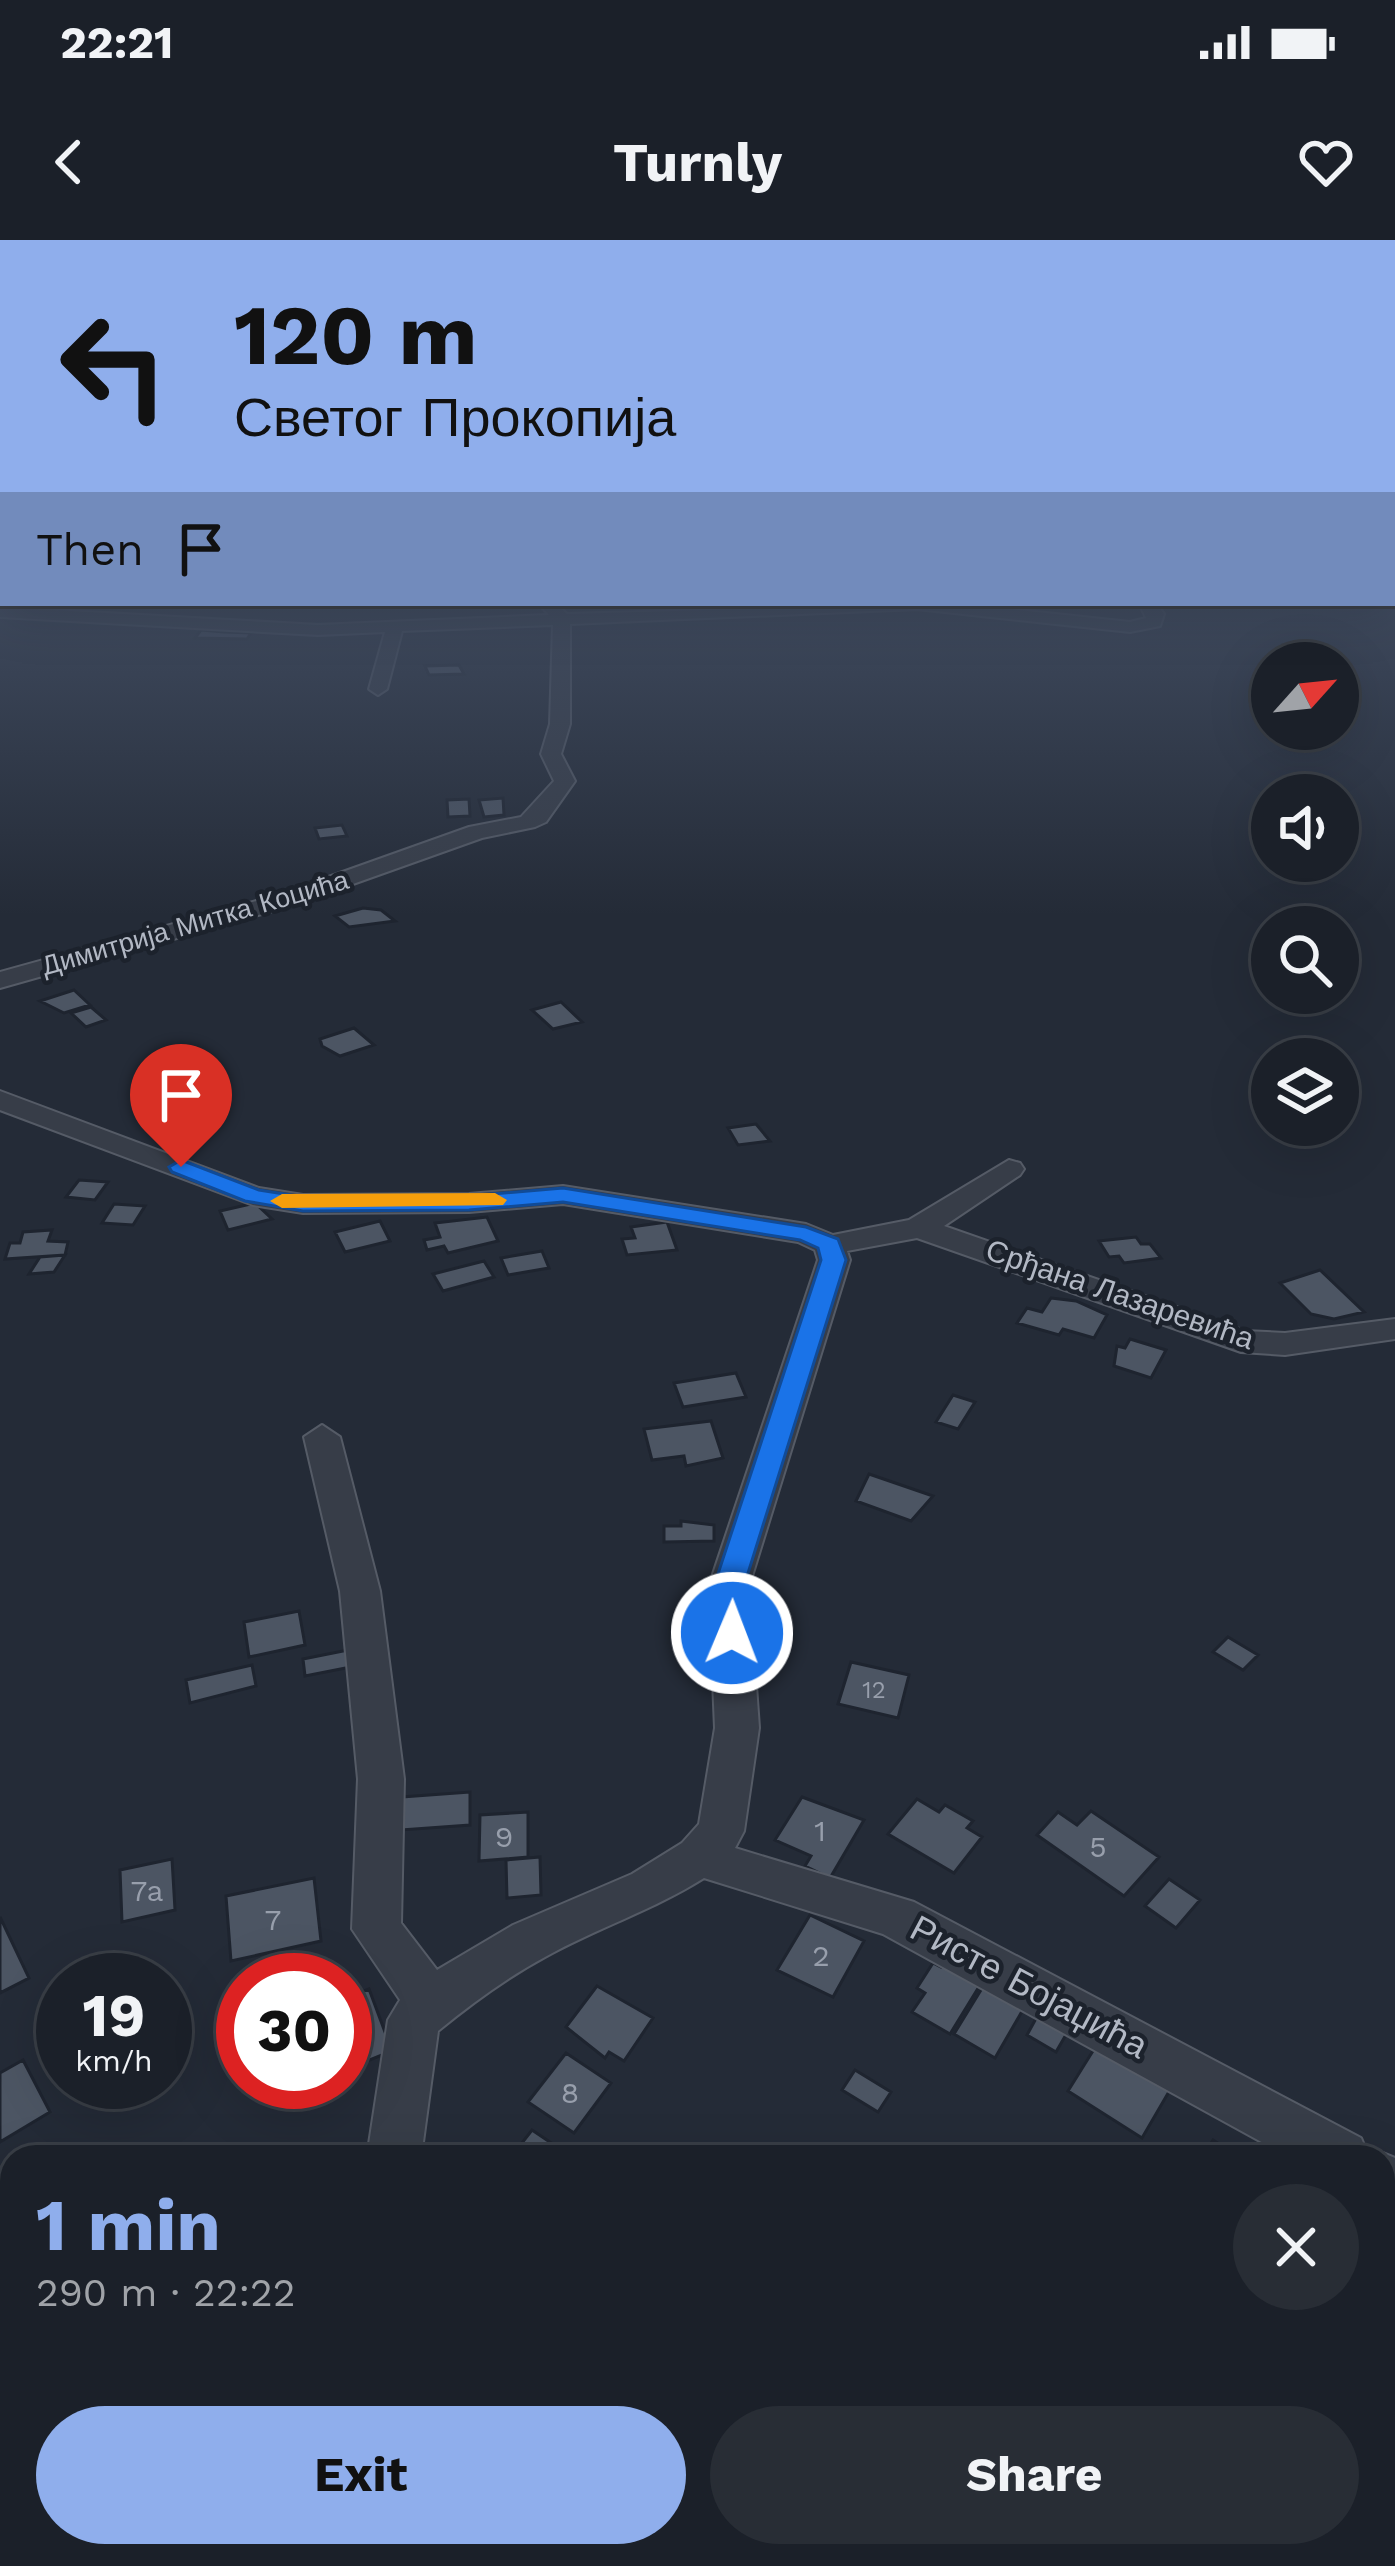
<!DOCTYPE html>
<meta charset="utf-8">
<style>
body{margin:0;font-family:"Work Sans",sans-serif;background:#282d35;color:#f1f3f6;height:100vh;display:flex;flex-direction:column;font-size:45px;white-space:nowrap}
*{box-sizing:border-box;margin:0}
p{font-size:39px;color:#a0a3a8}
.icon{flex:none;width:66px;height:66px;fill:none;stroke:currentColor;stroke-width:2;stroke-linecap:round;stroke-linejoin:round}
.map{position:relative;flex:1;overflow:hidden}
.panel{position:absolute;left:0px;top:1905px;width:1395px;height:423px;display:flex;flex-direction:column;background:#1b2029;border-radius:36px 36px 0 0;box-shadow:0 12px 48px #0002,0 0 0 3px #393e46}
.panel>*{flex:none}
.banner{position:absolute;left:0px;top:0px;width:1395px;height:366px;box-shadow:0 12px 48px #0002,0 0 0 3px #393e46;background:#8faeec;color:#111;overflow:hidden}
.needle{width:78px;rotate:63deg}
.fabs{position:absolute;left:1251px;top:402px;display:grid;gap:24px}
.fabs a{display:grid;place-items:center;width:108px;height:108px;border-radius:50%;background:#1b2029;box-shadow:0 12px 48px #0002,0 0 0 3px #393e46;font-size:60px}
.speed{position:absolute;left:36px;top:1713px;display:flex;gap:24px;font-size:60px;font-weight:700;text-align:center}
.speed>*{display:grid;place-content:center;width:156px;height:156px;border-radius:50%;background:#1b2029;box-shadow:0 12px 48px #0002,0 0 0 3px #393e46;line-height:1}
.speed small{font-size:30px;font-weight:400}
.speed .limit{border:18px solid #d22;background:#fff;color:#111}
.pin{position:absolute;display:grid;place-items:center;width:102px;height:102px;color:#fff;margin:-123px -51px;border-radius:50% 50% 50% 0;rotate:-45deg;box-shadow:0 0 12px #0007}
.pin .icon{rotate:45deg}
.me{position:absolute;width:132px;margin:-66px;rotate:1deg;stroke-linejoin:round;filter:drop-shadow(0 0 9px #0008)}
.turn{display:flex;align-items:center;gap:42px;height:252px;padding:0 36px;font-size:54px}
.turn .icon{width:156px;height:156px;stroke-width:2.5}
.turn b{display:block;font-size:84px;line-height:102px}
.then{display:flex;align-items:center;height:114px;padding:0 36px;background:#0003;gap:24px;font-size:45px}
.round{display:grid;place-items:center;flex:none;width:126px;height:126px;border-radius:63px;background:#282d35}
.overview{display:flex;align-items:center;justify-content:space-between;height:204px;padding:0 36px}
h1{font-size:72px;font-weight:700;line-height:90px;color:#8faeec}
.cta{display:flex;gap:24px;margin-top:auto;padding:24px 36px}
.cta a{flex:1;height:138px;border-radius:72px;background:#8faeec;color:#111;font-size:48px;font-weight:700;line-height:138px;text-align:center}
.cta a+a{background:#282d35;color:#f1f3f6}
.status{display:flex;justify-content:space-between;align-items:center;height:84px;padding:0 60px;background:#1b2029;direction:ltr}
.status svg{height:33px;fill:currentColor}
header{display:flex;justify-content:space-between;align-items:center;height:156px;padding:0 36px;background:#1b2029;font-size:54px;font-weight:700}
.map>svg:first-child{display:block}
.building{fill:#4c5563;stroke:#1e242f;stroke-width:3}
.lines{fill:none;stroke-linecap:round;stroke-linejoin:round}
.minor-casing{stroke:#555b66;stroke-width:4}
.minor{fill:#373d48;fill-rule:evenodd}
.route{fill:#1a73e8;stroke:#114b97;stroke-width:3}
.slow{fill:#f59e0b}
.labels{text-anchor:middle;dominant-baseline:central;stroke-width:9;stroke-linejoin:round;paint-order:stroke}
.number-label{font-size:24px;fill:#989fac}
.far-street-label{font-size:27px;fill:#b2b8c4;stroke:#1c222c}
.street-label{font-size:30px;fill:#b2b8c4;stroke:#1c222c}
.near-number-label{font-size:30px;fill:#989fac}
.near-street-label{font-size:36px;fill:#b2b8c4;stroke:#1c222c}
</style>
<div class="status"><b>22:21</b><svg viewBox="0 0 49 12"><path d="M0 12V9h3v3zM5 12V6h3v6zM10 12V3h3v9zM15 12V0h3v12zM26 1h20v11H26zM47 4h2v5h-2z"/></svg></div>
<header><svg class="icon" aria-label="back" viewBox="0 0 24 24"><path d="M15 5l-7 7 7 7"/></svg>Turnly<svg class="icon" aria-label="heart" viewBox="0 0 24 24"><path d="M12 20l-8-8c-3-5 5-10 8-4 3-6 11-1 8 4z"/></svg></header>
<div class="map">
<svg width="1395" height="2326" viewBox="0 0 1395 2326">
<rect width="100%" height="100%" fill="#242b37"/>
<!-- building -->
<path class="building" d="M201,390L224,392L251,393L247,399L195,398Z
M459,425L464,434L429,435L425,426Z
M503,558L504,575L484,577L479,560Z
M469,559L470,576L448,577L447,560Z
M342,585L347,596L319,599L315,588Z
M363,668L381,670L395,681L349,687L335,676Z
M74,750L90,765L64,773L40,761Z
M561,762L582,782L553,789L532,770Z
M91,767L106,780L86,787L71,773Z
M354,788L374,805L340,816L322,806L320,799Z
M756,884L770,901L738,905L728,888Z
M79,940L108,942L95,960L66,957Z
M255,963L272,979L228,990L220,971Z
M114,964L145,966L133,985L102,983Z
M487,977L498,1001L448,1013L444,1006L427,1010L424,1000L440,997L435,983Z
M380,981L390,1001L345,1012L335,992Z
M667,982L677,1010L627,1015L622,999L635,998L631,987Z
M52,990L48,1001L68,1002L65,1015L5,1019L10,1003H20L23,992Z
M1136,997L1141,1004H1150L1161,1018L1124,1023L1119,1016L1109,1017L1099,1001Z
M542,1011L549,1028L508,1035L501,1018Z
M65,1015L54,1032L29,1034L40,1017Z
M484,1021L494,1037L443,1051L433,1034Z
M1320,1030L1364,1072L1334,1079L1311,1074L1280,1043Z
M1051,1058L1076,1061L1107,1075L1094,1098L1063,1089L1059,1095L1017,1083L1027,1068L1042,1072Z
M1130,1099L1166,1110L1151,1138L1114,1126L1117,1106L1125,1108Z
M736,1133L746,1157L683,1167L674,1143Z
M953,1155L975,1162L958,1189L936,1182Z
M711,1181L723,1218L686,1226L684,1216L652,1220L644,1189Z
M869,1234L933,1256L911,1281L856,1261Z
M681,1281L714,1285V1301L664,1302V1286H681Z
M299,1371L305,1405L249,1417L244,1382Z
M1228,1397L1258,1415L1243,1430L1213,1412Z
M363,1407L366,1424L305,1436L303,1419Z
M851,1422L909,1435L898,1478L838,1464Z
M252,1425L256,1446L190,1463L186,1440Z
M470,1552V1585L401,1590L402,1557Z
M802,1557L864,1580L830,1638L805,1626L811,1616L775,1600Z
M917,1559L939,1572L945,1565L973,1581L967,1588L982,1597L954,1633L888,1594Z
M1091,1571L1159,1617L1124,1656L1037,1595L1058,1572L1077,1585Z
M528,1572V1617L479,1621L480,1575Z
M540,1617L541,1655L507,1658L506,1620Z
M172,1619L175,1670L122,1682L120,1630Z
M314,1638L321,1701L231,1721L226,1656Z
M1169,1639L1200,1660L1176,1688L1145,1666Z
M810,1675L864,1701L833,1757L777,1730Z
M0,1677L29,1738L0,1753Z
M951,1711L988,1732L950,1794L912,1772L925,1753L917,1748L933,1723L941,1727Z
M992,1732L1032,1754L995,1818L954,1794Z
M597,1746L653,1778L624,1821L609,1812L605,1818L566,1787Z
M369,1749L392,1811L345,1830V1758Z
M1045,1762L1075,1779L1056,1812L1027,1795Z
M1101,1798L1174,1843L1142,1898L1068,1851Z
M566,1813L611,1843L574,1893L528,1862Z
M23,1820L50,1872L0,1902V1833Z
M855,1830L891,1852L878,1872L842,1850Z
M532,1890L572,1917H511Z
M1213,1900L1239,1917H1202Z"/>
<g class="lines">
<defs>
<path id="minor" d="M538,363H555L567,374L954,363L1130,382L1146,378L1139,363H1156L1164,374L1160,386L1130,392L917,369L570,384V484L561,514L575,541L546,582L535,587L482,598L294,665L0,748V732L278,655L469,587L521,577L554,541L541,514L550,484L553,385L402,391L387,449L378,455L369,449L385,392L318,395L0,377V367L318,385L549,375Z
M0,851L259,948L303,955L469,954L563,946L806,984L833,995L909,980L1009,920L1020,923L1024,929L1020,935L944,986L1245,1091L1285,1093L1395,1079V1099L1285,1115L1241,1112L917,998L847,1011L850,1020L749,1346L759,1488L744,1591L735,1608L914,1662L1361,1898L1369,1917H1289L883,1694L704,1638C653,1670 597,1688 545,1717C506,1738 472,1763 438,1791L421,1917H367L388,1780L400,1760L352,1689L358,1539L340,1351L304,1197L322,1185L340,1197L380,1351L404,1539L401,1683L437,1730L513,1685L632,1634L682,1603L699,1584L715,1488L709,1346L818,1020L815,1010L798,1002L563,964L469,972L303,973L253,965L0,870Z
M1383,1913L1395,1918V1974L1383,1969V1917H1373Z
M311,2316H375L374,2326H310Z"/>
</defs>
<!-- minor casing -->
<use href="#minor" class="minor-casing"/>
<!-- minor -->
<use href="#minor" class="minor"/>
</g>
<!-- sky -->
<linearGradient id="sky" x2="0" y2="1"><stop stop-color="#14181e"/><stop offset="0.52" stop-color="#3f4a5e"/><stop offset="1" stop-color="#3f4a5e" stop-opacity="0"/></linearGradient>
<rect width="1395" height="675" fill="url(#sky)"/>
<!-- route -->
<path class="route" d="M181,920L259,950L303,957L469,956L563,948L806,987L838,999L846,1020L744,1346L747,1393L743,1401L732,1405L716,1393L714,1346L821,1020L818,1008L800,1000L563,962L469,970L303,971L245,961L172,932L169,927Z"/>
<!-- slow -->
<path class="slow" d="M495,953L507,960L503,965L282,968L270,961L282,954Z"/>
<g class="labels">
<!-- number labels -->
<g class="number-label">
<text x="874" y="1450">12</text>
</g>
<!-- far-street labels -->
<g class="far-street-label">
<text transform="translate(195 683) rotate(-16)">Димитрија Митка Коцића</text>
</g>
<!-- street labels -->
<g class="street-label">
<text transform="translate(1120 1054) rotate(19)">Срђана Лазаревића</text>
</g>
<!-- near-number labels -->
<g class="near-number-label">
<text x="820" y="1590">1</text>
<text x="504" y="1596">9</text>
<text x="1098" y="1606">5</text>
<text x="147" y="1650">7a</text>
<text x="273" y="1679">7</text>
<text x="821" y="1715">2</text>
<text x="570" y="1852">8</text>
</g>
<!-- near-street labels -->
<g class="near-street-label">
<text transform="translate(1029 1747) rotate(28)">Ристе Бојаџића</text>
</g>
</g>
</svg>
<div class="fabs">
<a><svg class="needle" viewBox="-14 -14 28 28"><path d="M0-13l5 13h-10z" fill="#e53935"/><path d="M0 13l5-13h-10z" fill="#a0a3a8"/></svg></a>
<a><svg class="icon" aria-label="sound" viewBox="0 0 24 24"><path d="M4 9h4l5-4v14l-5-4H4zM17 9q2 3 0 6"/></svg></a>
<a><svg class="icon" aria-label="search" viewBox="0 0 24 24"><circle cx="10" cy="10" r="6"/><path d="M15 15l6 6"/></svg></a>
<a><svg class="icon" aria-label="layers" viewBox="0 0 24 24"><path d="M12 4l9 5-9 5-9-5zM3 14l9 5 9-5"/></svg></a>
</div>
<div class="speed"><div>19<small>km/h</small></div><div class="limit">30</div></div>
<div class="pin" style="left:181px;top:927px;background:#d93025"><svg class="icon" aria-label="arrive" viewBox="0 0 24 24"><path d="M6 21V4h12l-3 4 3 4H6"/></svg></div>
<svg class="me" style="left:732px;top:1393px" viewBox="-20 -20 40 40"><circle r="17" fill="#1a73e8" stroke="#fff" stroke-width="3"/><path d="M0-11L8 9 0 5-8 9z" fill="#fff"/></svg>
<div class="banner">
<div class="turn"><svg class="icon" aria-label="left" viewBox="0 0 24 24"><path d="M17 20v-9H6M10 6l-5 5 5 5"/></svg><div><b>120 m</b>Светог Прокопија</div></div>
<div class="then">Then<svg class="icon" aria-label="arrive" viewBox="0 0 24 24"><path d="M6 21V4h12l-3 4 3 4H6"/></svg></div>
</div>
<section class="panel">
<div class="overview"><div><h1>1 min</h1><p>290 m · 22:22</p></div><a class="round"><svg class="icon" aria-label="close" viewBox="0 0 24 24"><path d="M6 6l12 12M18 6L6 18"/></svg></a></div>
<div class="cta"><a>Exit</a><a>Share</a></div>
</section>
</div>
